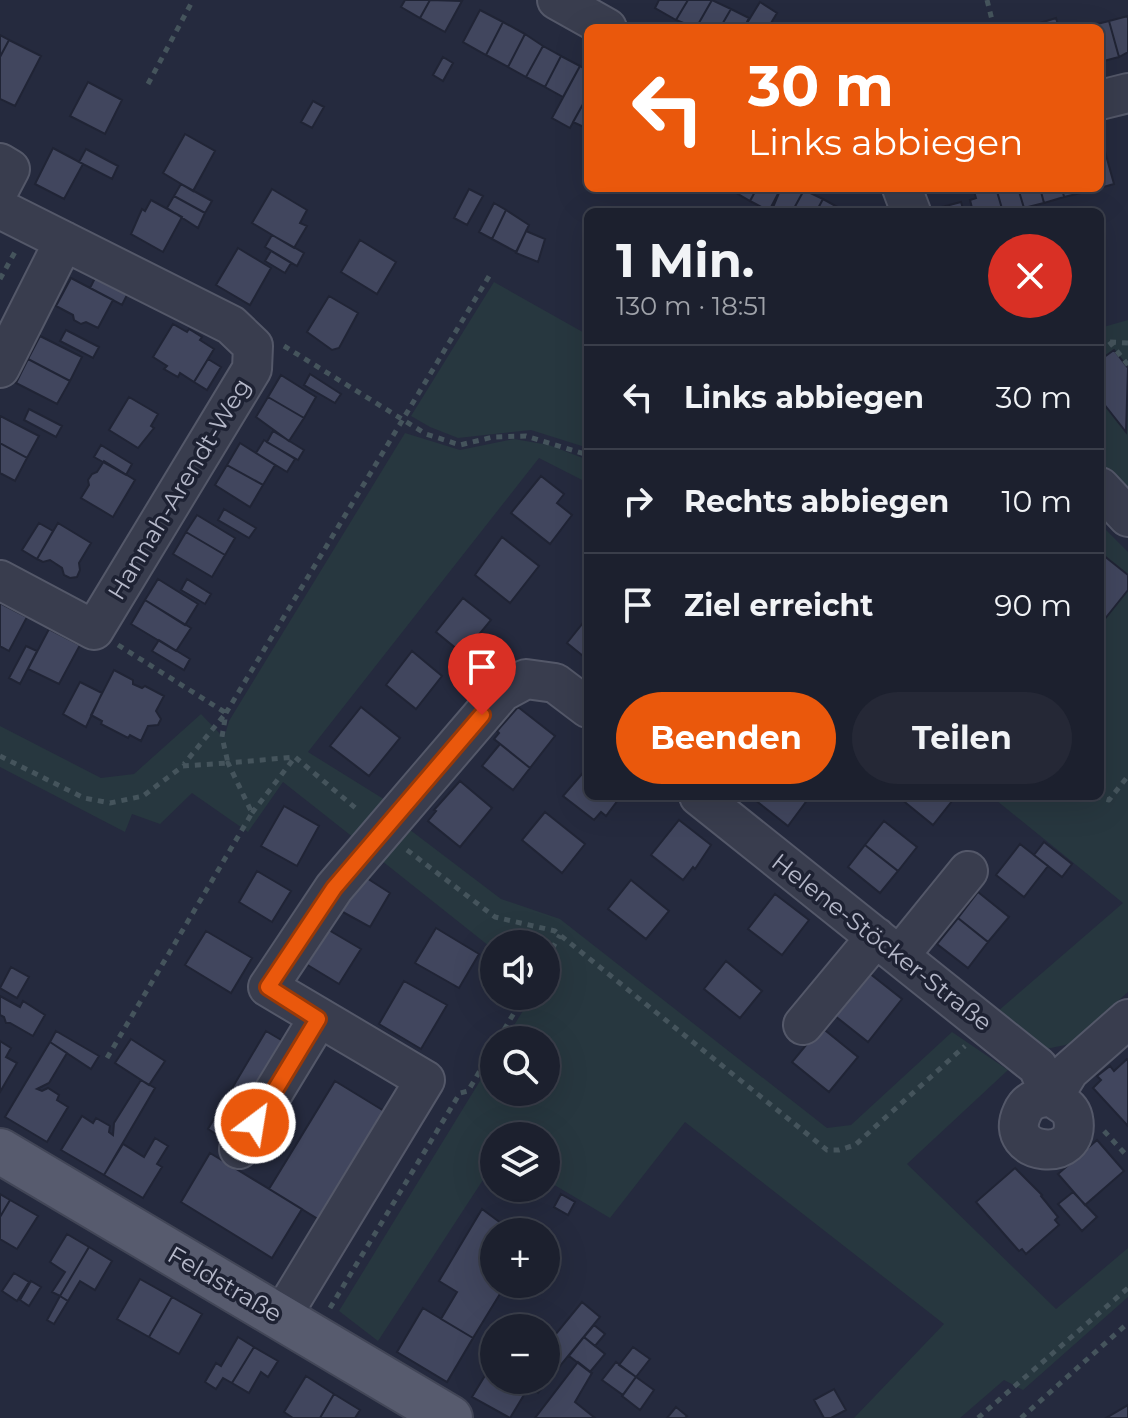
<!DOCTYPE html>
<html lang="de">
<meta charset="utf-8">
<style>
body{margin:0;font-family:Montserrat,sans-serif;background:#252836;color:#f1f3f6;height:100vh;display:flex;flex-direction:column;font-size:30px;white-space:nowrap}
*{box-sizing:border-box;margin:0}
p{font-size:26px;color:#a0a3aa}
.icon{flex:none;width:44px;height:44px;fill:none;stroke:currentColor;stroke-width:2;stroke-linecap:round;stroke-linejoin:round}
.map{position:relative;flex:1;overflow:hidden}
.details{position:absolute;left:584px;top:208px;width:520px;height:592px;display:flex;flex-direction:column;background:#1c202e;border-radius:12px;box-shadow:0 8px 32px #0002,0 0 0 2px #3a3e4a}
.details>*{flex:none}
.guide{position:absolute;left:584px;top:24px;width:520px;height:168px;border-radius:12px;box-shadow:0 8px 32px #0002,0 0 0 2px #3a3e4a;background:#ea580c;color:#fff;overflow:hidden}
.fabs{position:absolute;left:480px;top:930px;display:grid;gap:16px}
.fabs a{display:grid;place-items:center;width:80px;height:80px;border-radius:50%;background:#1c202e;box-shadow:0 8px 32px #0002,0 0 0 2px #3a3e4a;font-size:40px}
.pin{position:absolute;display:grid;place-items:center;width:68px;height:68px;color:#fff;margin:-82px -34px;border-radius:50% 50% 50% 0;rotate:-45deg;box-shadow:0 0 8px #0007}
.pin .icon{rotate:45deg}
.me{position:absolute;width:88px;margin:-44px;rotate:31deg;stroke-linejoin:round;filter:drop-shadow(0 0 6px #0008)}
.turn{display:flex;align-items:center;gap:28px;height:168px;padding:0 32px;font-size:36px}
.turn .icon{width:104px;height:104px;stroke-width:2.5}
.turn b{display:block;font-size:56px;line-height:68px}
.round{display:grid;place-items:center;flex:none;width:84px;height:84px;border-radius:42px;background:#252836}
.summary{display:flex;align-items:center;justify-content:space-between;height:136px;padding:0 32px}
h1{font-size:48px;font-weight:700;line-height:60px}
.primary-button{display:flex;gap:16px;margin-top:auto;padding:16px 32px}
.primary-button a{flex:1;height:92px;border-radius:48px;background:#ea580c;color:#fff;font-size:32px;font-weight:700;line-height:92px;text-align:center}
.primary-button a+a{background:#252836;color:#f1f3f6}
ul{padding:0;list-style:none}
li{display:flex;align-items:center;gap:24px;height:104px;padding:0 32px;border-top:2px solid #3a3e4a}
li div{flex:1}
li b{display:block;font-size:30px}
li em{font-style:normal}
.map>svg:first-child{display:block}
.green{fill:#27373f}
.building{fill:#41465e;stroke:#202435;stroke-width:2}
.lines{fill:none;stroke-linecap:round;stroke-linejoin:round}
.minor-casing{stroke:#545869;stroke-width:42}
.major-casing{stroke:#424657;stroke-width:48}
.path{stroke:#45545c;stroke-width:5;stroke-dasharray:6 6;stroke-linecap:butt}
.minor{stroke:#393d4e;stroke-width:38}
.major{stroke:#575b6e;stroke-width:44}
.route-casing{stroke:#983908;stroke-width:20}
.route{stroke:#ea580c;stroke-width:14}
.labels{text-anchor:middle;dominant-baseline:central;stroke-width:7;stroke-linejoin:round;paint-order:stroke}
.street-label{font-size:24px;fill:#b5b8c9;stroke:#1e2233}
</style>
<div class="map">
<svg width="1128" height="1418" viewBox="0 0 1128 1418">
<rect width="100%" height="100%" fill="#252a3e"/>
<!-- green -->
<path class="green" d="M494,282L588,335V448L531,430L458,438L430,427L411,416Z
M1128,320V497L1100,464V328Z
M405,433L460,450L514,439L549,445L588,460V483L539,458L308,752L390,803L354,838L283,782L248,832L192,793L160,824L132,814L125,832L0,767V726L101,778L134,774L201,714L224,738L229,721Z
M1100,524L1128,552V992L1070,1044L1046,1049L997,1012L1123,903L991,796H1100Z
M397,820L501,899L560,919L827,1128L851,1125L952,1032L1008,1070L907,1164L1056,1309L1128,1248V1297L1023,1390L1004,1380L960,1418H854L944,1324L685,1122L610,1218L546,1180V1136H494V1163L378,1341L339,1311L494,1058V1092H546V1040H505L532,996H546V944H494V950L372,853Z"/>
<!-- building -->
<path class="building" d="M405,0H430L420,18L401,7Z
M430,0L462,1L445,32L420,18Z
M659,0H688L676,20L655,8Z
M688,0H712L696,28L676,20Z
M712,0L731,9L720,28H696Z
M760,2L777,13L768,28H744Z
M731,9L749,18L744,28H720Z
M480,10L503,22L486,55L463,42Z
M1128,16V52L1119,57L1109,21Z
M1056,18L1059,28H1038L1037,24Z
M1109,21L1119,57L1100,62V28L1085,27Z
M503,22L525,34L508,67L486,55Z
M525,34L543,46L526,77L508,67Z
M0,35L9,40L0,57Z
M9,40L41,56L15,106L0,99V57Z
M543,46L561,56L545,87L526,77Z
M561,56L580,66L563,97L545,87Z
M443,57L453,63L443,81L433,75Z
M580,66L588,71V95L570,128L552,118Z
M88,82L122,100L105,134L70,116Z
M588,95V129L573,122Z
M313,101L324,107L312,128L301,122Z
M185,134L215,151L193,191L163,173Z
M53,148L83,164L64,199L35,184Z
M1104,148L1114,184L1100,188V149Z
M86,149L118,166L112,179L79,162Z
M181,184L212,201L205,213L174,196Z
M728,188H757L750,201Z
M757,188H781L769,211L750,201Z
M781,188L804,190L792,212H771Z
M973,188H996L1003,212H973L970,200L976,198Z
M996,188H1018L1024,208L1003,212Z
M1018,188H1040L1044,203L1024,208Z
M1040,188H1062L1064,197L1044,203Z
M1062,188H1088L1089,191L1064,197Z
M272,189L307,210L300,223L307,226L294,248L252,223Z
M469,189L483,196L467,225L454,218Z
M804,190L823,199L816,212H792Z
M174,196L205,213L198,228L167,208Z
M823,199L843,210V212H816Z
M151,200L182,217L163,252L131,234L142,209L145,211Z
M961,202L964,212H939L938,208Z
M494,203L506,210L492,239L479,232Z
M506,210L529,225L516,252L492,239Z
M526,231L545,239L538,262L516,253Z
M272,235L304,253L297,266L265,247Z
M360,240L396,262L377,294L341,272Z
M238,248L271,268L250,305L216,285Z
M271,251L291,263L285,273L265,261Z
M97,274L129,291L122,305L90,288Z
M71,278L113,300L98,328L86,322L81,324L74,320L73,315L56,306Z
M329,296L358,313L339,348L332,350L307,332Z
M173,324L187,332L189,329L202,337L200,340L214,349L194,382L180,373L178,377L164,369L167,366L153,357Z
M66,330L99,347L93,358L60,341Z
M40,336L82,357L70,381L28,359Z
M1114,350L1128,368L1126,432L1100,399V360Z
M28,359L70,381L57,404L16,383Z
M208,359L221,367L207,390L194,382Z
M310,374L341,394L335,403L304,385Z
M281,375L316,397L304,418L268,397Z
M129,397L158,414L151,426L154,428L138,448L109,430Z
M268,397L304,418L289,441L256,417Z
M29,409L62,426L56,437L24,420Z
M0,416L39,436L27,458L0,443Z
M273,431L304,450L298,460L267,442Z
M264,440L295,459L287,472L256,453Z
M0,443L27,458L15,481L0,473Z
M240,443L275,465L263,485L227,465Z
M101,445L132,464L126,475L94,457Z
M104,461L135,480L113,517L81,498L89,485L88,480L92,474L97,472Z
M227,465L263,485L250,507L215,485Z
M541,476L564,494L557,503L572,515L550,544L511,513Z
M224,509L256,528L249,538L218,520Z
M197,515L235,538L225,555L186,532Z
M39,523L53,531L37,559L22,550Z
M58,523L91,543L79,563L80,570L77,577L70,578L64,575L62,568L50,560L43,562L37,559Z
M186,532L225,555L212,577L173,554Z
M502,537L539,566L510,603L475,575Z
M1103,555L1128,575V590L1100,625V559Z
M158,579L198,604L185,625L145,600Z
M187,579L211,594L205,604L181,590Z
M463,598L491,620L463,654L436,632Z
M145,600L191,628L176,651L131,624Z
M0,603L27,617L9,651L0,646Z
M583,623L588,627V660L567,643Z
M49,629L80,645L59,684L28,669Z
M159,640L190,659L184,670L152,651Z
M26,646L37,651L20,684L9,678Z
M412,651L442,676L416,709L386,685Z
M114,670L133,680V684L142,688L145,686L164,696L156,711L161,719L158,725L148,726L141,741L130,735L128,738L101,724L102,721L91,715Z
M80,682L102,693L86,727L63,714Z
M361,707L400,738L369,776L330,746Z
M518,707L555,736L530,768L494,739L499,733L497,731Z
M500,744L530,768L513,790L482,766Z
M588,767V796H621L606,816L601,812L594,820L563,796Z
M460,781L492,808L460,847L428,821L436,811L434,810Z
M750,796H804L808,799L788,826Z
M904,796H956L933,825L901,799Z
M284,806L319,826L297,866L261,846Z
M545,812L585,844L562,873L522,840Z
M679,820L711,845L695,869L693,867L683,880L651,855Z
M884,821L917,847L898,871L865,845Z
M1044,842L1072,864L1062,877L1034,855Z
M1020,844L1048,866L1024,897L996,875Z
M865,845L898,871L880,893L848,867Z
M257,871L291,891L272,922L239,902Z
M362,875L390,893L370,927L341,911Z
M631,880L669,911L646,939L608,909Z
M978,892L1009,917L988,942L958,918Z
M775,894L809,920L782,955L748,929Z
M958,918L988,942L968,968L937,944Z
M436,928L479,954L459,988L415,963Z
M327,929L361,949L339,984L306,964Z
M206,931L252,958L231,993L185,965Z
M726,961L762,991L740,1018L704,989Z
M11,967L29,977L17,998L0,988Z
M864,969L902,999L868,1042L830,1012Z
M404,981L447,1005L421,1049L379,1024Z
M0,996L20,1007L23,1001L45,1015L33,1036L10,1023H6L4,1017L0,1015Z
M821,1027L858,1057L829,1092L792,1062Z
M56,1031L99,1056L91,1069L50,1042Z
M266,1031L288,1044L229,1142L208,1129Z
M131,1039L165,1061L149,1085L115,1063Z
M0,1041L11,1048L6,1057L17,1063L0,1092Z
M50,1042L67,1053L49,1083L37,1089L42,1091L48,1088L59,1095L57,1100L68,1107L47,1142L5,1117Z
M1127,1059H1128V1126L1093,1088L1101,1080L1097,1076L1110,1066L1114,1071Z
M141,1080L155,1088L104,1175L61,1150L82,1116L93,1123L96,1118L110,1126L109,1132L113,1135L114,1123Z
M335,1081L384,1111L318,1219L269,1189Z
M155,1138L168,1146L157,1164L162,1167L143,1198L104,1175L123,1144L144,1157Z
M1097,1140L1124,1171L1085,1205L1058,1174Z
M210,1153L302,1209L272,1258L181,1202Z
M1015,1168L1042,1195L1041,1196L1058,1217L1055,1220L1059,1225L1026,1254L1022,1249L1019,1251L976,1202Z
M1073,1192L1097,1217L1082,1231L1058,1204Z
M0,1194L10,1200L0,1217Z
M561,1194L575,1202L568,1215L554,1207Z
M10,1200L38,1216L17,1249L0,1239V1217Z
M482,1209L513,1232H494V1284H506L473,1338L441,1319L457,1292L439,1281Z
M67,1234L89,1247L60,1296L52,1292L65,1272L50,1262Z
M89,1247L112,1261L95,1290L80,1281L68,1301L60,1296Z
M14,1273L29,1282L17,1301L2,1291Z
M140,1279L172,1297L149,1337L117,1319Z
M31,1281L41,1287L29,1306L20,1300Z
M60,1296L68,1301L54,1324L47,1320Z
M172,1297L202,1314L179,1354L149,1337Z
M582,1302L600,1317L538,1393L529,1387L533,1380H546V1346Z
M423,1308L473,1338L447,1382L397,1352Z
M594,1325L605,1334L595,1346L584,1337Z
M238,1337L254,1347L232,1383L223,1378L216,1389L205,1382L216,1363L221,1366Z
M584,1337L605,1354L590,1372L569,1356Z
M254,1347L278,1361L268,1377L261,1372L249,1393L232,1383Z
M633,1347L650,1359L636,1377L619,1365Z
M578,1362L592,1373L575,1402L595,1418H535Z
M616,1362L636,1377L623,1395L602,1380Z
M492,1364L494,1380H533L510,1418L472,1397Z
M306,1376L334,1394L320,1418H293L284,1412Z
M636,1377L654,1390L640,1410L622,1396Z
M834,1389L846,1410L831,1418H824L814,1400Z
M334,1394L360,1410L355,1418H320Z
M1128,1405V1418H1106Z
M676,1407L687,1416L685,1418H667Z"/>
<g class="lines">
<defs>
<path id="minor" d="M557,0L607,28
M1100,100L1128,93
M0,163L10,169L0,188
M902,188L911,212
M0,209L231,325L253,346L252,369L94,630L0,580
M0,368L64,241
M1100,487L1128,517
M699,796L1038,1067C1042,1076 1046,1088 1052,1096C1059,1104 1070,1105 1073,1118C1083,1165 1002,1156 1022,1113C1028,1099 1039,1097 1053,1097
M899,956L968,871
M803,1025L876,937
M1053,1097L1069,1071L1128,1019
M239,1149L318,1019
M281,1317L425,1080L268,987L334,888L502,692L526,679L555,683L588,708"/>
<path id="major" d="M0,1151L450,1418"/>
</defs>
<!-- minor casing -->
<use href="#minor" class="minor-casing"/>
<!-- major casing -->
<use href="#major" class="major-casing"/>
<!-- path -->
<path class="path" d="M987,0L994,28
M148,84L193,0
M0,279L15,252
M1110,342L1128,343
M284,346L426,434L460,445L493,437L526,436L588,455
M1100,346L1108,340L1128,365
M1100,401L1101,400
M118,645L226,713L184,764
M0,756L84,798L110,803L143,796L183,766L228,763L222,737L226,713L491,273
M1095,796L1109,800L1128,776
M252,813L295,757
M407,850L495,917L555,931L827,1150H839L855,1145L965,1046
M546,959L560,935
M498,1040L524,996
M107,1058L252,813L228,763L295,757L359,811
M1104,1131L1128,1157
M330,1308L460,1093L468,1091L494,1047
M978,1418L1128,1288
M1021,1418L1128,1323"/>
<!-- minor -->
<use href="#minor" class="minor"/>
<!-- major -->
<use href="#major" class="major"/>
</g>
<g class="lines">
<defs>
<path id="route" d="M255,1123L318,1019L268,987L334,888L482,715"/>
</defs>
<!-- route casing -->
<use href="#route" class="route-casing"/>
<!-- route -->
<use href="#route" class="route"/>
</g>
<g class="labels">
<!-- street labels -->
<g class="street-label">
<text transform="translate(179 489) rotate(-59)">Hannah-Arendt-Weg</text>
<text transform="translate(882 942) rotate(38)">Helene-Stöcker-Straße</text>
<text transform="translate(225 1284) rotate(30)">Feldstraße</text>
</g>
</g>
</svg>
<div class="fabs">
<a><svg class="icon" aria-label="sound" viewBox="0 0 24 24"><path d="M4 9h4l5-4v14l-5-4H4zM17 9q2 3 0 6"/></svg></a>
<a><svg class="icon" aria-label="search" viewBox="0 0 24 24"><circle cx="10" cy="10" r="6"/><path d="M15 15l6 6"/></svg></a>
<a><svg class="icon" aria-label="layers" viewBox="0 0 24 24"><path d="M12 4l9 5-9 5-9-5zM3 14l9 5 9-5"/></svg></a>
<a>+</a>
<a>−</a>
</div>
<div class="pin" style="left:482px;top:715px;background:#d93025"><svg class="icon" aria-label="arrive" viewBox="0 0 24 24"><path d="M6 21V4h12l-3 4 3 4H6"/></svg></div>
<svg class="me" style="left:255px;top:1123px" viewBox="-20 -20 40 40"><circle r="17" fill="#ea580c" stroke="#fff" stroke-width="3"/><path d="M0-11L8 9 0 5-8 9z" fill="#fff"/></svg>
<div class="guide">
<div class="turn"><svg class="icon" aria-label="left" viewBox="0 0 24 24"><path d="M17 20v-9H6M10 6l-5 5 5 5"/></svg><div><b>30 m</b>Links abbiegen</div></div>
</div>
<section class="details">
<div class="summary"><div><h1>1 Min.</h1><p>130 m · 18:51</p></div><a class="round" style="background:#d93025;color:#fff"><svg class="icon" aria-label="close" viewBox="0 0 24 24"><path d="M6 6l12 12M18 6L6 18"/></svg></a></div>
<ul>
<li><svg class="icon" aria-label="left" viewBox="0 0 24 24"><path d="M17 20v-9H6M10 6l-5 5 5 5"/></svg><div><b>Links abbiegen</b></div><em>30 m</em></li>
<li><svg class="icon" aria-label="right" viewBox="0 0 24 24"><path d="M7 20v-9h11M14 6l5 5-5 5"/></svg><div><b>Rechts abbiegen</b></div><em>10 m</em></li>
<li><svg class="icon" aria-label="arrive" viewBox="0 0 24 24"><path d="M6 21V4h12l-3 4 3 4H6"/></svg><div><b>Ziel erreicht</b></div><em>90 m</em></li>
</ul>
<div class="primary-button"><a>Beenden</a><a>Teilen</a></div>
</section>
</div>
